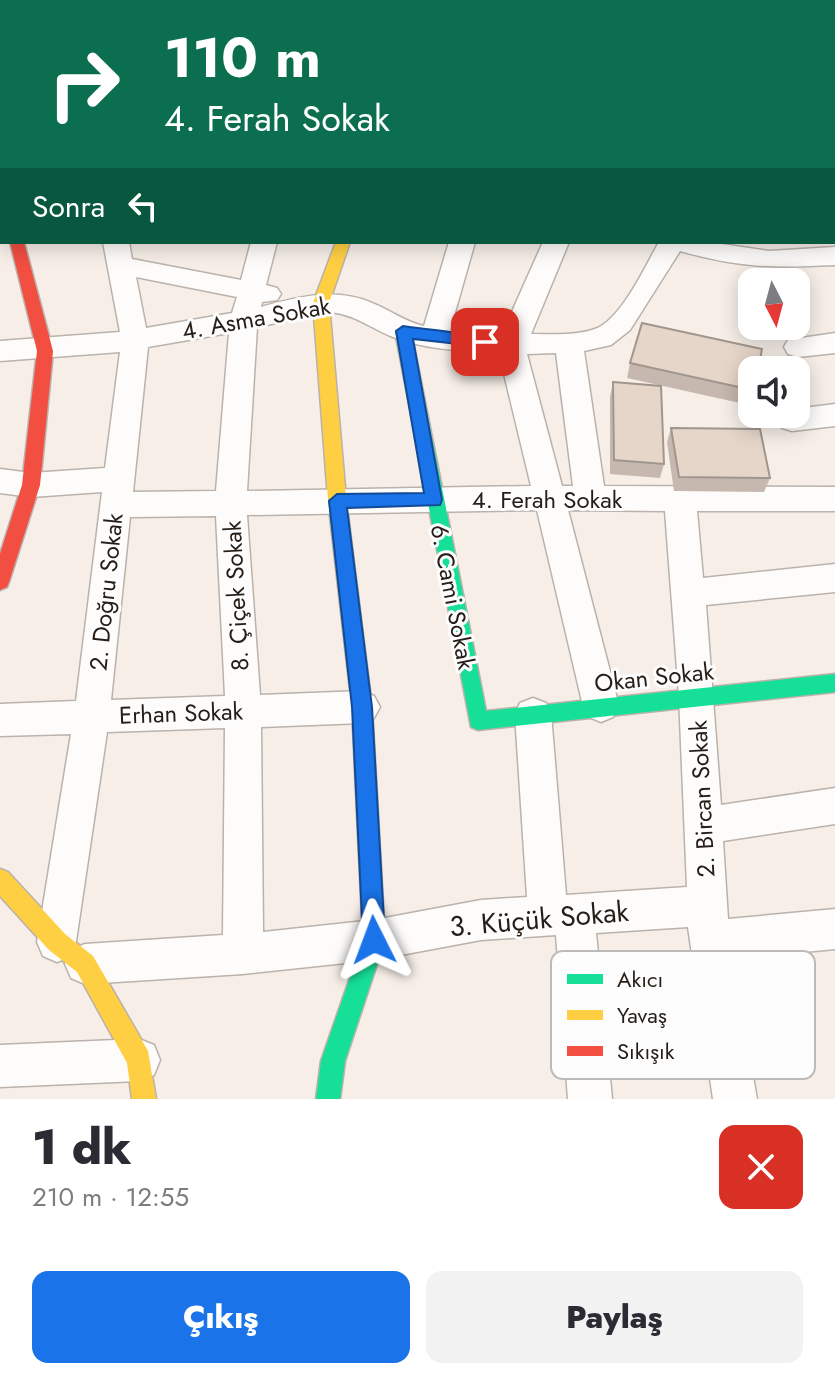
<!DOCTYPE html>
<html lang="tr">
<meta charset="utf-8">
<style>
body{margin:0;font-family:Jost,sans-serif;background:#f2f2f3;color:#2b2b33;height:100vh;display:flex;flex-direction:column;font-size:30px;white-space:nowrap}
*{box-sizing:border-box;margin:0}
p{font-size:26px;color:#7c7c81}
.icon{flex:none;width:44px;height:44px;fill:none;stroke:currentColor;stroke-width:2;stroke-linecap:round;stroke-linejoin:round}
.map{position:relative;height:1099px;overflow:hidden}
.drawer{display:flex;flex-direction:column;background:#fff;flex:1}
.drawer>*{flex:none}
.top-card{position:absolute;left:0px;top:0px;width:836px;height:244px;box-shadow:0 4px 20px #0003;background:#0b6e4f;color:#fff;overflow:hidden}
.needle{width:52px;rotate:174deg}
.fabs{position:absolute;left:738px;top:268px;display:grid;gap:16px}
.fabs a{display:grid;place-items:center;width:72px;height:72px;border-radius:16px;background:#fff;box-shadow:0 4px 20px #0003;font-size:40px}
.pin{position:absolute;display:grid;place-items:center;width:68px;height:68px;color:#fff;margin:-34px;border-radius:16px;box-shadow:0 4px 12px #0006}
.me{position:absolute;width:88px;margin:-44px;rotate:357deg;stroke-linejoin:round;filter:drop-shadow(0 0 6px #0008)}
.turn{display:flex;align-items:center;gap:28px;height:168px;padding:0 32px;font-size:36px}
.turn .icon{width:104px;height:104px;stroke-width:2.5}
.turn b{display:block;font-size:56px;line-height:68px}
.then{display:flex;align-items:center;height:76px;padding:0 32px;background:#0003;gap:16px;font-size:30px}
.round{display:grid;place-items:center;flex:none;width:84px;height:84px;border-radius:16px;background:#f2f2f3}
.overview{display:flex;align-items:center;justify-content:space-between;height:136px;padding:0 32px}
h1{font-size:48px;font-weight:800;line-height:60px}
.button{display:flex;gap:16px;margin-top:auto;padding:16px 32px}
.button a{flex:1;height:92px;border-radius:16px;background:#1a73e8;color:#fff;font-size:32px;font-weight:800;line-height:92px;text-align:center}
.button a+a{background:#f2f2f3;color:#2b2b33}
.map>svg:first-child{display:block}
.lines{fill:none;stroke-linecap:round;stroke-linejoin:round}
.street-casing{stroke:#bab2ab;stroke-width:3}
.fast-casing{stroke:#bab2ab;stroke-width:3}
.slow-casing{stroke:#bab2ab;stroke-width:3}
.jam-casing{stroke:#bab2ab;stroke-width:3}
.street{fill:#fefcfb;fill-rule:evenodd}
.fast{fill:#16e098;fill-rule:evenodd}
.slow{fill:#ffcf43;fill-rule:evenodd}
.jam{fill:#f24e42;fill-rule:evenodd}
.wall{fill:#c6b8ae}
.building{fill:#e6d6ca;stroke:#a1968d;stroke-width:2}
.route{fill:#1a73e8;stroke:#114b97;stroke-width:2}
.labels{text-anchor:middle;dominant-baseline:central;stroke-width:6;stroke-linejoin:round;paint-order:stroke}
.street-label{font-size:24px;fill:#261d16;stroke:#fdfdfd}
.near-street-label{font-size:28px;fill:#261d16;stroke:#fdfdfd}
.key{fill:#fdfdfd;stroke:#bcbab8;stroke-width:2}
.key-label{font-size:22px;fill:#261d16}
</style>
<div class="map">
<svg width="835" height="1099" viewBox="0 0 835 1099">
<rect width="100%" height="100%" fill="#f6eee7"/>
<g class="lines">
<defs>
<path id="street" d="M338,0H358V2H338Z
M473,0H493V2H473Z
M646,0H666V2H646Z
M0,37H2V50H0Z
M834,58H835V72H834Z
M834,120H835V134H834Z
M834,179H835V195H834Z
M103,242H129L132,259L241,280L251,242H277L266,285L277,288L281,294L277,300L262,302L261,307C298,297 335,287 372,303C390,310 405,322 424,326L449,242H475L450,330L502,334L543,242H569L531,334C551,334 576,336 595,329C621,320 646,265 659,242H708L769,251L835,247V265C772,268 741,268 680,251L630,330L611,345L584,351L604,486L835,487V511H697L703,578L835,564V592L706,605L721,805L835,788V824L723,841L728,919L835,909V949L732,959L757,1099H713L688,927L596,933L612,1099H568L556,935L481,940L374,960L243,974L85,984L71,978L65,964L67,958L57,962L43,956L37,942L71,734L0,736V704L76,701L102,492L31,497L0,493V469L31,473L105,468L120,352L0,361V341L120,332ZM136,277L237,297L232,313L146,328ZM329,312C355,314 370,328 393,337C427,350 464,351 499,353L531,486L247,491L257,327ZM229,333L216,491L133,492L148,347ZM556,353L573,486H562L527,354ZM537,510L583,706L589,717L601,722L613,717L619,706L568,510L665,511L679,696L687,887L566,895L551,714L546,703L533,698L520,703L515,714L527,897L481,900L374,920L263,932L261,727L362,723L374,718L380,707L374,696L362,691L260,695L247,515ZM216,516L225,696L111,700L130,517ZM225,728L223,935L85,944L75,948L107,732Z
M835,333V353L798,357L788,354L784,347L788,340Z
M835,404V426L792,431L782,428L777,420L781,414H796V409Z
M139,1039L154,1045L160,1060L154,1075L139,1081L0,1087V1045Z"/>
<path id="fast" d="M0,0H6V1L0,4Z
M403,326L411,331L486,711L835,674V692L478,730L471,727L395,331Z
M337,492L346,499L372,707L385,940L345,1061L340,1099H316L321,1061L363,940L352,707L328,499Z"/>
<path id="slow" d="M51,0H63V2H51Z
M2,61V69L0,70V62Z
M2,98V112L0,113V99Z
M0,196H2V209H0Z
M336,242H350L329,303L346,499L337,506L328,499L313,303Z
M0,869L8,872L65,934L93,956L148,1051L156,1099H132L127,1063L77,972L49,950L0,896Z"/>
<path id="jam" d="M10,242H24L53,351L40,485L9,582L7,587L0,590V554L22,485L37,351Z"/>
</defs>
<!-- street casing -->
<use href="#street" class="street-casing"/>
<!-- fast casing -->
<use href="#fast" class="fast-casing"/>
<!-- slow casing -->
<use href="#slow" class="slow-casing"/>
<!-- jam casing -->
<use href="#jam" class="jam-casing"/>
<!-- street -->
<use href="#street" class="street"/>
<!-- fast -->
<use href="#fast" class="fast"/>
<!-- slow -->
<use href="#slow" class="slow"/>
<!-- jam -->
<use href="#jam" class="jam"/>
</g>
<!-- wall -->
<path class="wall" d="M630,363L752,370V396L749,405L627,378Z
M613,382L664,464L660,478L610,474V397Z
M671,428L770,478L764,492L674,491L667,442Z"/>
<!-- building -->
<path class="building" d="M642,323L762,349L758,370H752V390L630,363Z
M613,382L661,386L664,464L614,460Z
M671,428L760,429L770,478L679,477Z"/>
<!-- route -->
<path class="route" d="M403,326C420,329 486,334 493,342L485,347L413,339L442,500L440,505L347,508L372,707L385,940L382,948L374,952L366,948L363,940L352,707L329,501L337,494L424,493L396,331Z"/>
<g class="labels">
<!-- street labels -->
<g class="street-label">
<text transform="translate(256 318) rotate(-10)">4. Asma Sokak</text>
<text x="547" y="499">4. Ferah Sokak</text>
<text transform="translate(106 592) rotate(-84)">2. Doğru Sokak</text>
<text transform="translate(236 596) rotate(-93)">8. Çiçek Sokak</text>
<text transform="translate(453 597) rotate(79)">6. Cami Sokak</text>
<text transform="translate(654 677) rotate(-6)">Okan Sokak</text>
<text transform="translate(181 713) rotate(-2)">Erhan Sokak</text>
<text transform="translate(702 799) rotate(-93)">2. Bircan Sokak</text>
</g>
<!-- near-street labels -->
<g class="near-street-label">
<text transform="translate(539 919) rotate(-5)">3. Küçük Sokak</text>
</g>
</g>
<!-- legend -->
<rect x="551" y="951" width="264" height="128" rx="12" class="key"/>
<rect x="567" y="974" width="36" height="10" fill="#16e098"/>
<rect x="567" y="1010" width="36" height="10" fill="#ffcf43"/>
<rect x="567" y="1046" width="36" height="10" fill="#f24e42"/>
<g class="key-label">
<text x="617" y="987">Akıcı</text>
<text x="617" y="1023">Yavaş</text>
<text x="617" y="1059">Sıkışık</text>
</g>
</svg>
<div class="fabs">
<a><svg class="needle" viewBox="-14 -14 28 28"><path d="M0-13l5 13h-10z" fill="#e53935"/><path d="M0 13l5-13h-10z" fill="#7c7c81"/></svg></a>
<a><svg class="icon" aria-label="sound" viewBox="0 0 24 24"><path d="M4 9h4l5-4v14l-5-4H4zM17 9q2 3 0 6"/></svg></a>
</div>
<div class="pin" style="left:485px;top:342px;background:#d93025"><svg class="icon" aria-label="arrive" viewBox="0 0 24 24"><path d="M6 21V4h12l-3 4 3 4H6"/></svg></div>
<svg class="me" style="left:374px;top:940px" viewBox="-20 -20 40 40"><path d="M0-17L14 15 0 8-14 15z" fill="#1a73e8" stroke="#fff" stroke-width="4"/></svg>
<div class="top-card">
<div class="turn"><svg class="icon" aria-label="right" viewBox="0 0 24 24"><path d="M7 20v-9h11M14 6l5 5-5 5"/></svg><div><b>110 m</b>4. Ferah Sokak</div></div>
<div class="then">Sonra<svg class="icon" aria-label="left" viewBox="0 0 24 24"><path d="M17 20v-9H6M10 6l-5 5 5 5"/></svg></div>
</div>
</div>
<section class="drawer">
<div class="overview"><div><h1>1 dk</h1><p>210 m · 12:55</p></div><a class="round" style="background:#d93025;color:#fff"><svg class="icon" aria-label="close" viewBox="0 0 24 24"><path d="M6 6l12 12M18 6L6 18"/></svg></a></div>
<div class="button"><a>Çıkış</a><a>Paylaş</a></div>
</section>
